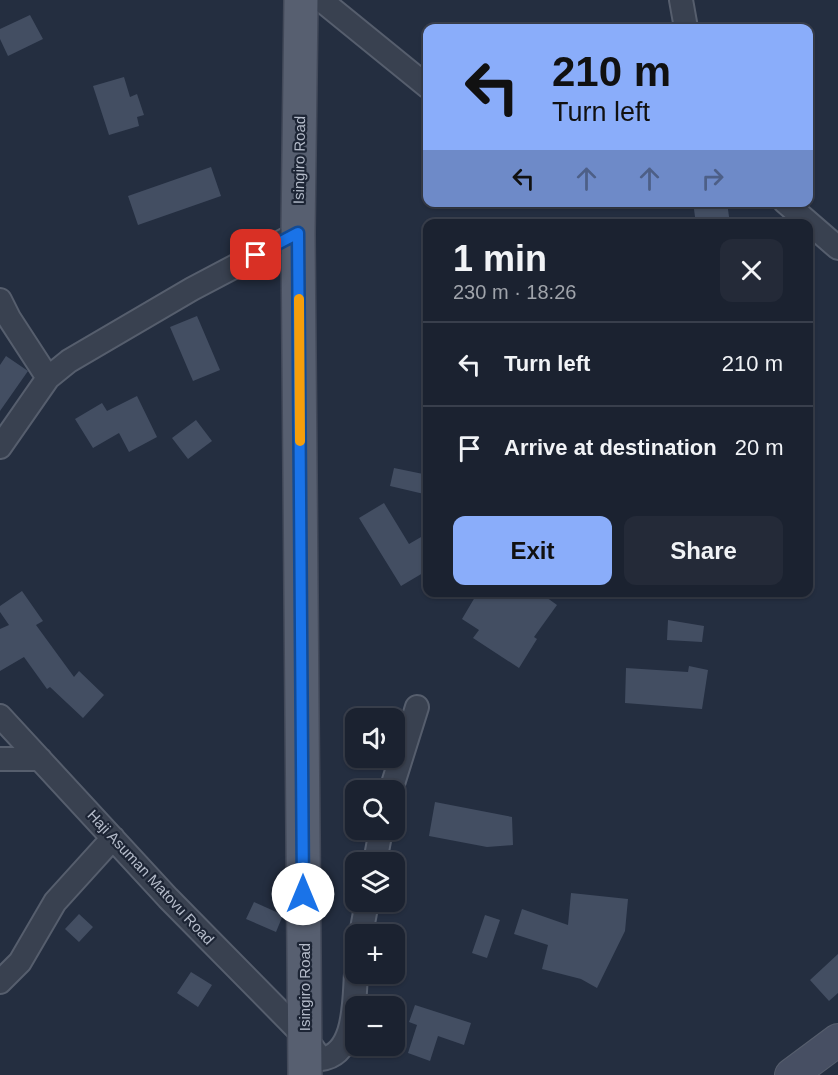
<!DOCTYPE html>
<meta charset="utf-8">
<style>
body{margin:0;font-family:Helvetica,sans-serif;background:#242a38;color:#f1f3f6;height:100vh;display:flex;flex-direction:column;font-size:22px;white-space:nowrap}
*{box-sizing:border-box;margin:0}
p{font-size:20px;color:#a0a4ab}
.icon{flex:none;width:33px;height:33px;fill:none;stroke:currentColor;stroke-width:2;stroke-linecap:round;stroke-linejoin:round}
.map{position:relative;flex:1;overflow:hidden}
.panel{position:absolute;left:423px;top:219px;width:390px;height:378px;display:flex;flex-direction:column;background:#1b2230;border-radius:12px;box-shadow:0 2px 4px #0004,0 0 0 2px #393f4c}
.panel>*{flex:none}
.banner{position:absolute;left:423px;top:24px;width:390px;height:183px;border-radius:12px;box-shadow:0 2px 4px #0004,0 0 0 2px #393f4c;background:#8aadfa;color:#111;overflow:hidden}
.controls{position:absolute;left:345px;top:708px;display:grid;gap:12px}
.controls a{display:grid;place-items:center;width:60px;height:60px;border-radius:12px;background:#1b2230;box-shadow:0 2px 4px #0004,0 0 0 2px #393f4c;font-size:30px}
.pin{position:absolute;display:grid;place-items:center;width:51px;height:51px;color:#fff;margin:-26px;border-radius:12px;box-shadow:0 3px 9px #0006}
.me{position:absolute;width:66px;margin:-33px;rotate:0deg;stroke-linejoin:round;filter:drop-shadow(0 0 4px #0008)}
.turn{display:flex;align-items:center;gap:21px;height:126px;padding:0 30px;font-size:27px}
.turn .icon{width:78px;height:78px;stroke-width:2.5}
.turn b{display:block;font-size:42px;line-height:51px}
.lanes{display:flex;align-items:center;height:57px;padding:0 30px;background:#0003;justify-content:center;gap:30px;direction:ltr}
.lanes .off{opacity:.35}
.round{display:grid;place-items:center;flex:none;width:63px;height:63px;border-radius:12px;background:#242a38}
.head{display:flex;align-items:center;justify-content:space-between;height:102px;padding:0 30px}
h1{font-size:36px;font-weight:600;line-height:45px}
.primary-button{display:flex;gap:12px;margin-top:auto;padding:12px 30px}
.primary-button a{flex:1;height:69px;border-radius:12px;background:#8aadfa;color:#111;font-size:24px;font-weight:600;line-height:69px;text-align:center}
.primary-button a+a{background:#242a38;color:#f1f3f6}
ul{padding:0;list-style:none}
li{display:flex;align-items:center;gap:18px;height:84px;padding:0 30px;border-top:2px solid #393f4c}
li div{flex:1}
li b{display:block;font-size:22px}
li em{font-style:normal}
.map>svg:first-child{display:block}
.building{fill:#434e62}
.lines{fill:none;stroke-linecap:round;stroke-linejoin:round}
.minor-casing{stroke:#565e6d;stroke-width:26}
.secondary-casing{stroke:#565e6d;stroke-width:34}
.primary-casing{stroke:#424959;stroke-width:36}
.minor{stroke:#394150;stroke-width:22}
.secondary{stroke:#474f63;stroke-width:32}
.primary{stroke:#575f70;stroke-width:33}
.route-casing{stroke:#114b97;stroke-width:15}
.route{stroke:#1a73e8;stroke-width:10}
.slow{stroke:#f59e0b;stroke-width:10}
.labels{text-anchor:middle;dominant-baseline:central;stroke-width:4.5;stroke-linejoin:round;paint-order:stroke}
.street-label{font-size:15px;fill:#b5bcca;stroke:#1d2535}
</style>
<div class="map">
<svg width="838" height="1075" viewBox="0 0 838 1075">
<rect width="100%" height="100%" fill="#242e40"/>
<!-- building -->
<path class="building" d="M30,15L43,39L8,56L0,39V29Z
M124,77L130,97L137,94L144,115L137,117L139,126L109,135L93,86Z
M211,167L221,196L138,225L128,196Z
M693,202H727L730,224H696Z
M197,316L220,370L193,381L170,327Z
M6,356L28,371L0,411V365Z
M137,396L157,437L129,452L119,433L93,448L75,419L102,403L107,411Z
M196,420L212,441L188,459L172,438Z
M394,468L428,475L424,494L390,486Z
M384,503L409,544L428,533V570L401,586L359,518Z
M22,591L43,621L36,625L74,677L79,671L104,695L83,718L50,687L47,689L24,657L0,671V629L9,625L0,612V606Z
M478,592H539L557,605L534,637L537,639L519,668L473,638L479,630L462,619Z
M668,620L704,626L702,642L667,640Z
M689,666L708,670L702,709L625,703L626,668L688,672Z
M435,802L512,817L513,845L487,847L429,836Z
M571,893L628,899L625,931L597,988L581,979L542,969L548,945L514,934L522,909L568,925Z
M254,902L283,915L276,932L246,919Z
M79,914L93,927L79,942L65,929Z
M485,915L500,920L487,958L472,953Z
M838,954V993L829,1001L810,980Z
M191,972L212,985L198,1007L177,993Z
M415,1005L471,1023L464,1045L438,1036L430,1061L408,1053L417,1025L409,1022Z"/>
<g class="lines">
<defs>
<path id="minor" d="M321,0L428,87
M681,0L686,28
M785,202L838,248
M0,300L9,318L48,378
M0,447L48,378L69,361L192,289L298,233
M0,716L168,898L304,1036L321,1059C356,1055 354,1001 356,974
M0,759H40
M391,790L417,707
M375,862L381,830
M361,934L367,902
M0,982L20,962L55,902L113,838"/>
<path id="secondary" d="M791,1075L838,1040"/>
<path id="primary" d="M301,0L298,233L305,1075"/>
</defs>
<!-- minor casing -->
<use href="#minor" class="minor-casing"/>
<!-- secondary casing -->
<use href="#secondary" class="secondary-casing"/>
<!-- primary casing -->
<use href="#primary" class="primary-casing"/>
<!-- minor -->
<use href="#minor" class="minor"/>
<!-- secondary -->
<use href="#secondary" class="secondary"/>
<!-- primary -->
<use href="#primary" class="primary"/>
</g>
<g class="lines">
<defs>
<path id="route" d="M256,255L298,233L303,894"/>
</defs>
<!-- route casing -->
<use href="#route" class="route-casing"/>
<!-- route -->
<use href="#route" class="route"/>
<!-- slow -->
<path class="slow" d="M299,299L300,441"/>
</g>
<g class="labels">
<!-- street labels -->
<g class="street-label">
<text transform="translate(299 160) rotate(-89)">Isingiro Road</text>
<text transform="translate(151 877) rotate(47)">Haji Asuman Matovu Road</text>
<text transform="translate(304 987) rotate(-90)">Isingiro Road</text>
</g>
</g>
</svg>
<div class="controls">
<a><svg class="icon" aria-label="sound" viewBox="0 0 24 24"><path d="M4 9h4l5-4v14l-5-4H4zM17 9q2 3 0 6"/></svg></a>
<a><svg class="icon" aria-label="search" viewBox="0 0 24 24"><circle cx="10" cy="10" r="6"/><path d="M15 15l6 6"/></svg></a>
<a><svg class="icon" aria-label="layers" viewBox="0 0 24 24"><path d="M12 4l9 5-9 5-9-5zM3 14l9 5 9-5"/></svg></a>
<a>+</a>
<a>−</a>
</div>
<div class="pin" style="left:256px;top:255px;background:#d93025"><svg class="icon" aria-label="arrive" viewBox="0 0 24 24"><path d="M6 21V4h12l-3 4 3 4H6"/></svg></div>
<svg class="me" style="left:303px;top:894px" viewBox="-20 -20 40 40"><circle r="19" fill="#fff"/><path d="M0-13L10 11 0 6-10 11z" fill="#1a73e8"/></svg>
<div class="banner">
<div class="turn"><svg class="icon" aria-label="left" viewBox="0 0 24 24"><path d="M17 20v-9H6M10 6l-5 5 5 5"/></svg><div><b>210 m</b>Turn left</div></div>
<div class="lanes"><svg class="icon" aria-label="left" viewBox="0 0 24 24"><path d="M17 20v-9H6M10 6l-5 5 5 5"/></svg><svg class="icon off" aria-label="ahead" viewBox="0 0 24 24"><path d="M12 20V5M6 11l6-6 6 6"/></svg><svg class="icon off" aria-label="ahead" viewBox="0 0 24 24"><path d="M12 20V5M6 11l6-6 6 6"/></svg><svg class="icon off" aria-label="right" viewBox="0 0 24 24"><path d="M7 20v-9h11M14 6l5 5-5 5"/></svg></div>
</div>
<section class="panel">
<div class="head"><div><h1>1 min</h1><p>230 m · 18:26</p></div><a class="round"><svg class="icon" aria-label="close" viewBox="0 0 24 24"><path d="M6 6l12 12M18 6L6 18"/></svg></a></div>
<ul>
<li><svg class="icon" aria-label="left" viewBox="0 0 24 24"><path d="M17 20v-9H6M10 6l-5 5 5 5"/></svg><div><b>Turn left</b></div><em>210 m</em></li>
<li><svg class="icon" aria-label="arrive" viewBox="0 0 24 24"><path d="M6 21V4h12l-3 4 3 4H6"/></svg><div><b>Arrive at destination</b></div><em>20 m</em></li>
</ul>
<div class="primary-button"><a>Exit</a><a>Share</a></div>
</section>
</div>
